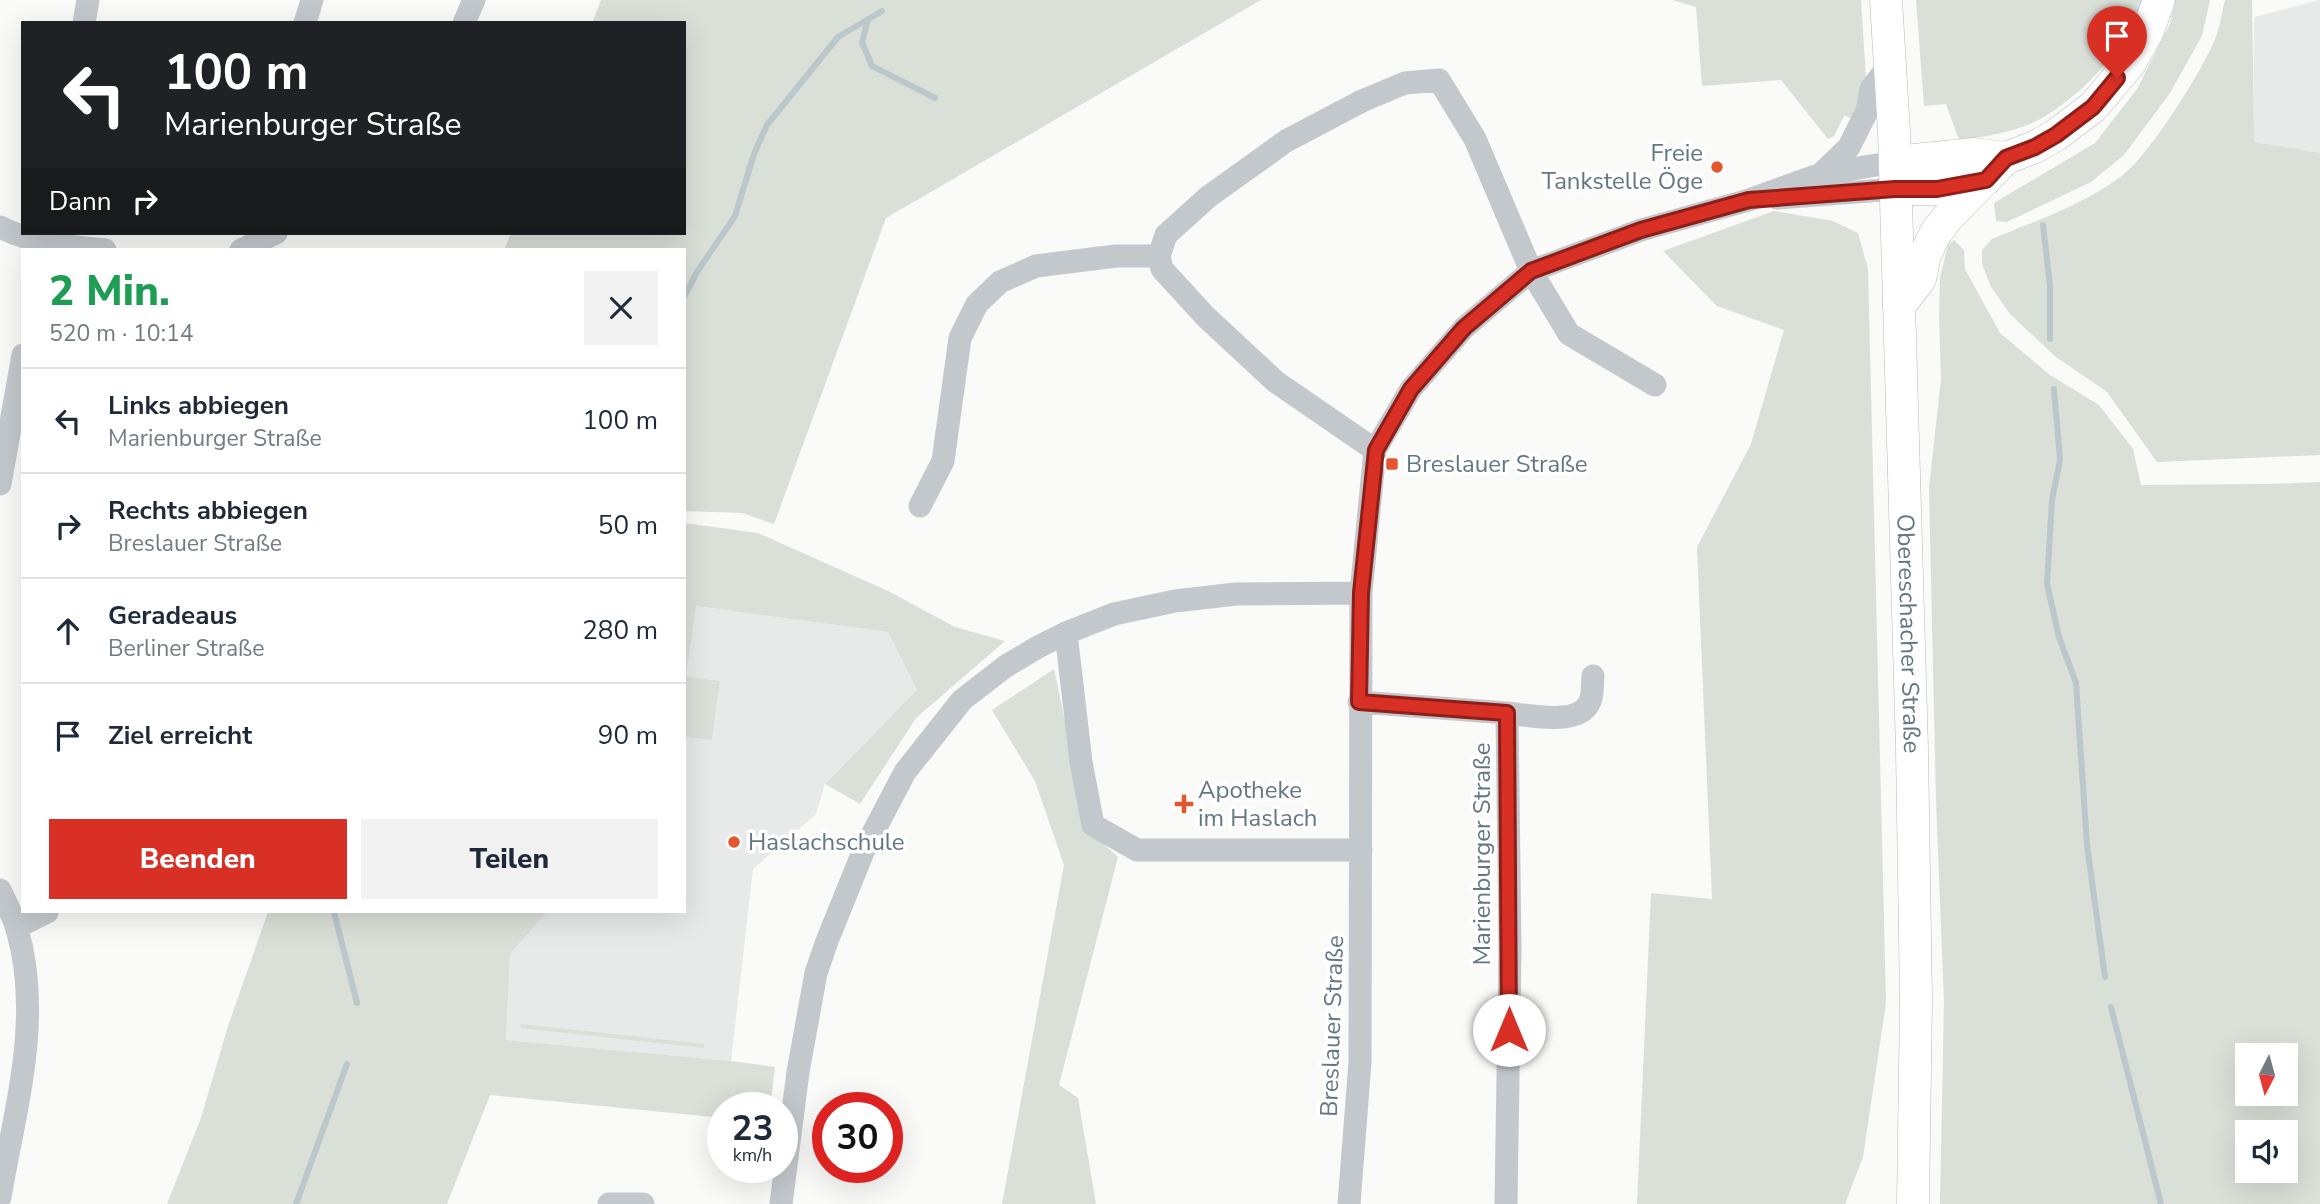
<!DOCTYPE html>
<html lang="de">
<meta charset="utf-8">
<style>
body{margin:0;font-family:"Nunito Sans",sans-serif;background:#f2f2f3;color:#1f2937;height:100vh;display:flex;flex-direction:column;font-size:26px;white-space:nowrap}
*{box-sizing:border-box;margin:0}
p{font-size:23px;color:#747a83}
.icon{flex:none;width:38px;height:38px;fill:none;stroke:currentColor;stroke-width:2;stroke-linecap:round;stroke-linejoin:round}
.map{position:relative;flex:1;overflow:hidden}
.panel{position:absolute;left:21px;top:248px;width:665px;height:665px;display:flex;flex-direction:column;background:#fff;border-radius:0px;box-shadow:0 7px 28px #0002}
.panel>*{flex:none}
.top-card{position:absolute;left:21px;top:21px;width:665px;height:214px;border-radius:0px;box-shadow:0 7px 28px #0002;background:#202124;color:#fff;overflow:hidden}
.needle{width:46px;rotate:186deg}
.controls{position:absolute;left:2235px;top:1043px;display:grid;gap:14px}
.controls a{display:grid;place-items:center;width:63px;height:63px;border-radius:0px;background:#fff;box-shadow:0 7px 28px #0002;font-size:35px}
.speed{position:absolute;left:707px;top:1092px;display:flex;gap:14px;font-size:35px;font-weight:700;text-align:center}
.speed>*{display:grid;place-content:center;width:91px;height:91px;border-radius:50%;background:#fff;box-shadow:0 7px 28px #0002;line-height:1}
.speed small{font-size:18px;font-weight:400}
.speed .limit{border:10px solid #d22;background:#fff;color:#111}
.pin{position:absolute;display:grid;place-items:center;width:60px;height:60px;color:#fff;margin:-72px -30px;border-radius:50% 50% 50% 0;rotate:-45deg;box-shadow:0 0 7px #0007}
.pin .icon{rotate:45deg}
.me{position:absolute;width:77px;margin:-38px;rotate:0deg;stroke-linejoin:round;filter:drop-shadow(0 0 5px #0008)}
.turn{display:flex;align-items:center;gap:24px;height:147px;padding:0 28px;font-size:32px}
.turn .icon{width:91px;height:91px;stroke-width:2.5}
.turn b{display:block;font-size:49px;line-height:60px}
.then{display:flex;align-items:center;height:66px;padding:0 28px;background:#0003;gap:14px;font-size:26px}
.round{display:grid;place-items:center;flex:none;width:74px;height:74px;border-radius:0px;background:#f2f2f3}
.head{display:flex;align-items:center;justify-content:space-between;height:119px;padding:0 28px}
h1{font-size:42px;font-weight:800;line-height:52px;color:#1e9e55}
.button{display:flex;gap:14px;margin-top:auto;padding:14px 28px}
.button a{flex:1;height:80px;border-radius:0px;background:#d93025;color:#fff;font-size:28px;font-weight:800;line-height:80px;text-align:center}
.button a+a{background:#f2f2f3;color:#1f2937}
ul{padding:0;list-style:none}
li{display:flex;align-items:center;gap:21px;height:105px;padding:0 28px;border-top:2px solid #e0e1e3}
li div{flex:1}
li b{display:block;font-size:26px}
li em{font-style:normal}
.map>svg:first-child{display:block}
.built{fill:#e8e9e9}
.green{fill:#dadfd7;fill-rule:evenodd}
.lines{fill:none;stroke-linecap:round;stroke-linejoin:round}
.stream{stroke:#bbc7cb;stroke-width:6}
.secondary-casing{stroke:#b3babf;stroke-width:33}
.street{stroke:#c3c8cc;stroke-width:23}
.secondary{stroke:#fff;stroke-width:32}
.route-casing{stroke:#8d1f18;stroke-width:18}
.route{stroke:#d93025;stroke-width:12}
.poi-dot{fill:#e4572e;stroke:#fff;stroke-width:2.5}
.labels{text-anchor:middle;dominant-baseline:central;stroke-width:7;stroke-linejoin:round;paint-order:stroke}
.poi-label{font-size:24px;fill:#657683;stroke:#fff;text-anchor:start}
.street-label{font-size:24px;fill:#657683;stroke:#fff}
</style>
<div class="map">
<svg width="2320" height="1204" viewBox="0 0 2320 1204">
<rect width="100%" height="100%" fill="#fafaf8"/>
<!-- built -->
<path class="built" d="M2320,0V153L2253,142L2254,17Z
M695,606L888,632L917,690L825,784L816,814L753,869L731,1061L506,1040L510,954L547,912H684V737L712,740L720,681L686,676Z"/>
<!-- green -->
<path class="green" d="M601,0H1261L886,218L774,524L742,513L684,511V250H504L511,233H684V23H592Z
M1672,0H1861L1866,79L1855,119L1844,116L1834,136L1828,139L1781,80L1702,86L1696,7Z
M1916,0H2142C2129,45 2086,91 2047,115C2025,130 1986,137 1959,140L1946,104L1924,106Z
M2175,0H2210L2202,36L2170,93L2124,155L2091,182L2007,222L1996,221L1994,203L2095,143L2137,89L2170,24Z
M2225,0H2252L2254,142L2320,153V455L2157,462L2107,392L2056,357L2010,314L1991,287L1982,264V250L1992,239C2036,221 2085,204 2123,175C2150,154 2203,70 2216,37C2220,25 2222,12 2225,0Z
M1774,211L1833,221L1858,233L1868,269L1886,1003L1863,1157L1845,1204H1637L1651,893L1712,899L1697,547L1751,444L1784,330L1717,306L1663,251Z
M1954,240L1964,250L1965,269L2000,333L2050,375L2099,405L2133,449L2141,485L2271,484L2320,482V1204H1940L1944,1002L1936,801L1929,488L1941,379L1939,317L1940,278L1948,245ZM2247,1055H2286V1094H2247ZM2247,1132H2286V1171H2247Z
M684,523L758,533L888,591L955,627L1005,641L916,718L860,804L825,784L917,690L888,632L696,606L686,676L720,681L712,740L684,737Z
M1054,669L1088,830L1118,857L1059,1085L1078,1098L1096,1204H1002L1064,865L1035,781L992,710Z
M268,912H547L510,954L506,1040L731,1061L775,1067L770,1108H723V1118L490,1095L447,1204H167L201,1118L228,1026Z
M521,1024L704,1044V1048L520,1028Z"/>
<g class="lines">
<!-- stream -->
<path class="stream" d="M868,20L862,42L872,66L935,98
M2043,225L2050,286V339
M684,297L697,272L735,216L754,154L767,125L838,37L882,11
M2054,389L2060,460L2052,500L2047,584L2059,637L2076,683L2087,845L2105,977
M334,912L357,1003
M2111,1007L2161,1204
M296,1204L347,1064"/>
<defs>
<g id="secondary">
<path id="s1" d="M1886,0L1894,132L1912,749L1916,1000L1913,1204"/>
<path d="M1895,162L1974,154L2006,158"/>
<path d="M1895,189H1937L1985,180"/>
<path d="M1899,306L1920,279L1925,255L1935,234L1948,217L2006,158L2035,147L2056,135L2093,107L2130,63L2148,31L2159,0"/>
</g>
</defs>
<!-- secondary casing -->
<use href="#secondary" class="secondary-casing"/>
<!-- street -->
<path class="street" d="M84,23L88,0
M305,23L312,0
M464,23L474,0
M1821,174L1849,147L1867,111L1871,89L1890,64
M1777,198L1895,189
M0,227C33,244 69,246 105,250
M241,250L276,233
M1375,450L1276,382L1206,317L1162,269L1159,256L1166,235L1208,197L1286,141L1362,101L1405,83L1439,80L1475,139L1531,271L1569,334L1655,385
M0,484L23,355
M920,506L943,461L960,338L977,304L1000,282L1036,266L1116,256H1159
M1066,633L1081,762L1093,825L1137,850H1361
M1359,702L1507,713L1510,949L1506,1204
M1507,713C1530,715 1584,728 1591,698C1593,691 1592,683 1593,676
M0,890C6,903 13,916 17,929C43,1018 15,1109 0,1197
M17,927L47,912
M609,1204H643
M781,1204L798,1072L816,973L827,941L863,852L905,772L962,700L1006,666L1038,647L1066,633L1114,614L1175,601L1236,594L1361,593
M1349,1204L1360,1062L1361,593L1375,450L1411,389L1464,328L1531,271L1641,230L1749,200L1821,174L1895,162"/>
<!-- secondary -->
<use href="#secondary" class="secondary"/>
</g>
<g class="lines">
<defs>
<path id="route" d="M1509,1030L1507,713L1359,702L1361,593L1376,450L1411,389L1464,328L1531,271L1641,230L1749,200L1895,189H1937L1986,180L2006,158L2035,147L2056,135L2093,107L2117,78"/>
</defs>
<!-- route casing -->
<use href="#route" class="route-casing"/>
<!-- route -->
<use href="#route" class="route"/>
</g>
<!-- markers -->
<g class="poi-dot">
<circle cx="1717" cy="167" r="7"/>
<rect x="1385" y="457" width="14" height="14" rx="3.5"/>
<path d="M1180.5 793.5h7v7h7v7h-7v7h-7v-7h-7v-7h7z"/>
<circle cx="734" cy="842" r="7"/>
</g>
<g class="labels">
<!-- poi labels -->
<g class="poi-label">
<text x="1703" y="153" text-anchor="end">Freie<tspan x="1703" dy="28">Tankstelle Öge</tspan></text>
<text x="1406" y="464">Breslauer Straße</text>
<text x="1198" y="790">Apotheke<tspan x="1198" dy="28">im Haslach</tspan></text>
<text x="748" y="842">Haslachschule</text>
</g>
<!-- street labels -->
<g class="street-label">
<text stroke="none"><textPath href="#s1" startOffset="634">Obereschacher Straße</textPath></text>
<text transform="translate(1482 854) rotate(-90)">Marienburger Straße</text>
<text transform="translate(1332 1026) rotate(-88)">Breslauer Straße</text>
</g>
</g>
</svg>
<div class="controls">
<a><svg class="needle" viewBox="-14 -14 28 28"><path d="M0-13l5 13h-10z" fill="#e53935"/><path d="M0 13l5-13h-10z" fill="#747a83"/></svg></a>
<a><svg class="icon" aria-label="sound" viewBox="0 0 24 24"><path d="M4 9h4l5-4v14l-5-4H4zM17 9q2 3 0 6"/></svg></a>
</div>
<div class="speed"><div>23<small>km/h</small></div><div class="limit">30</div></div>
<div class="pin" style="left:2117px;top:78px;background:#d93025"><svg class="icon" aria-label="arrive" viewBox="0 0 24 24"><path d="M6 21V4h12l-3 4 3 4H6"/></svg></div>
<svg class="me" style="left:1509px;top:1030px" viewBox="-20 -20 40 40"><circle r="19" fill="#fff"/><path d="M0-13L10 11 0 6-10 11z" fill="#d93025"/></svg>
<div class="top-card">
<div class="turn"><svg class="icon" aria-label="left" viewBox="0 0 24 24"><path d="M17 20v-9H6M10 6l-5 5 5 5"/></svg><div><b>100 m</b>Marienburger Straße</div></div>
<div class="then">Dann<svg class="icon" aria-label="right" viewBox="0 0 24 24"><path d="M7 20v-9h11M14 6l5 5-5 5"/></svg></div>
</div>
<section class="panel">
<div class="head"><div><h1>2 Min.</h1><p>520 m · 10:14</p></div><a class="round"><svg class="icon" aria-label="close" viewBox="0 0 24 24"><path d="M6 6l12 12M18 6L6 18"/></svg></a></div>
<ul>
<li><svg class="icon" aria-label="left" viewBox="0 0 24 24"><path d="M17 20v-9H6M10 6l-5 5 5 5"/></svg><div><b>Links abbiegen</b><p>Marienburger Straße</p></div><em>100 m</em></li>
<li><svg class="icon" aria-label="right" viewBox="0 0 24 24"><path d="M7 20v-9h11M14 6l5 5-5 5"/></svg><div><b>Rechts abbiegen</b><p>Breslauer Straße</p></div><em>50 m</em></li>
<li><svg class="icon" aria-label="ahead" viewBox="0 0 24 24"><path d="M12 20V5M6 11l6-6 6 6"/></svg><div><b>Geradeaus</b><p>Berliner Straße</p></div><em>280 m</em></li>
<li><svg class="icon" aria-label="arrive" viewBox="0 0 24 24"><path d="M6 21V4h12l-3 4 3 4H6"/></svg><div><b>Ziel erreicht</b></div><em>90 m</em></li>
</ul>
<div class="button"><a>Beenden</a><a>Teilen</a></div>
</section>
</div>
